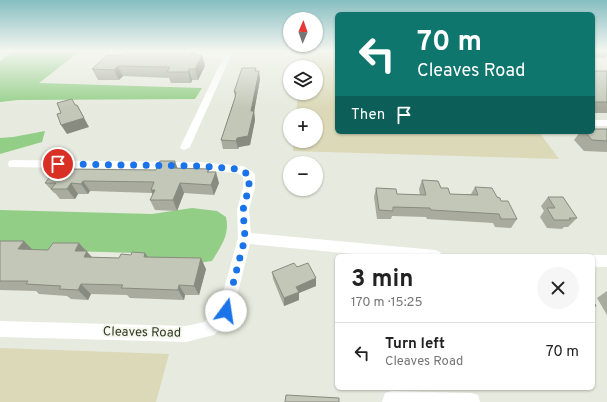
<!DOCTYPE html>
<meta charset="utf-8">
<style>
body{margin:0;font-family:Overpass,sans-serif;background:#f6f6f6;color:#222;height:100vh;display:flex;flex-direction:column;font-size:15px;white-space:nowrap}
*{box-sizing:border-box;margin:0}
p{font-size:13px;color:#767676}
.icon{flex:none;width:22px;height:22px;fill:none;stroke:currentColor;stroke-width:2;stroke-linecap:round;stroke-linejoin:round}
.map{position:relative;flex:1;overflow:hidden}
.sheet{position:absolute;left:335px;top:254px;width:260px;height:136px;display:flex;flex-direction:column;background:#fff;border-radius:6px;box-shadow:0 1px 3px #0004}
.sheet>*{flex:none}
.banner{position:absolute;left:335px;top:12px;width:260px;height:122px;border-radius:6px;box-shadow:0 1px 3px #0004;background:#0f766e;color:#fff;overflow:hidden}
.needle{width:26px;rotate:2deg}
.tools{position:absolute;left:283px;top:12px;display:grid;gap:8px}
.tools a{display:grid;place-items:center;width:40px;height:40px;border-radius:50%;background:#fff;box-shadow:0 1px 3px #0004;font-size:20px}
.pin{position:absolute;display:grid;place-items:center;width:34px;height:34px;color:#fff;margin:-17px;border:2px solid #fff;border-radius:50%;box-shadow:0 1px 4px #0007}
.me{position:absolute;width:44px;margin:-22px;rotate:14deg;stroke-linejoin:round;filter:drop-shadow(0 0 3px #0008)}
.turn{display:flex;align-items:center;gap:14px;height:84px;padding:0 16px;font-size:18px}
.turn .icon{width:52px;height:52px;stroke-width:2.5}
.turn b{display:block;font-size:28px;line-height:34px}
.then{display:flex;align-items:center;height:38px;padding:0 16px;background:#0003;gap:8px;font-size:15px}
.round{display:grid;place-items:center;flex:none;width:42px;height:42px;border-radius:21px;background:#f6f6f6}
.headline{display:flex;align-items:center;justify-content:space-between;height:68px;padding:0 16px}
h1{font-size:24px;font-weight:700;line-height:30px}
ul{padding:0;list-style:none}
li{display:flex;align-items:center;gap:12px;height:60px;padding:0 16px;border-top:1px solid #e0e0e0}
li div{flex:1}
li b{display:block;font-size:15px}
li em{font-style:normal}
.map>svg:first-child{display:block}
.green{fill:#dbd9b7}
.water{fill:#93ce87}
.lines{fill:none;stroke-linecap:round;stroke-linejoin:round}
.minor{fill:#fff;fill-rule:evenodd}
.wall{fill:#a8ab9d}
.shaded-wall{fill:#888b80}
.building{fill:#c3c7b7;stroke:#888b80}
.route{stroke:#1a73e8;stroke-width:7;stroke-dasharray:0 12.6}
.labels{text-anchor:middle;dominant-baseline:central;stroke-width:4;stroke-linejoin:round;paint-order:stroke}
.near-street-label{font-size:13px;fill:#2f3920;stroke:#f5f6ee}
</style>
<div class="map">
<svg width="607" height="402" viewBox="0 0 607 402">
<rect width="100%" height="100%" fill="#e7eade"/>
<!-- green -->
<path class="green" d="M301,51H337V132H539L559,159L293,151L294,141H316V115H296L298,93H316V67H300Z
M0,348L169,354L156,402H0Z"/>
<!-- water -->
<path class="water" d="M13,51H80L39,83L202,88L195,99L18,100L0,102V61Z
M45,131L42,142L0,154V138L13,137Z
M192,208L217,211L226,217C230,235 221,246 212,261L170,267L137,253L0,249V210L152,214Z"/>
<g class="lines">
<!-- minor -->
<path class="minor" d="M226,51H233L190,147L185,150L181,149L180,147L223,58L187,57L183,55L187,53L225,54Z
M107,53H138L142,55L138,57H110L106,55Z
M593,120H607V126H593Z
M13,160L201,162L243,166L253,172L255,175V187L249,210L251,233L435,250L440,252L442,256H375L250,244L232,316L214,335L186,342L0,337V321L186,326L204,322L219,307L238,238L237,210L243,187V177L237,173L201,170L9,167L8,164L9,161Z
M593,255H607V267H593V256H590Z
M392,391L471,393L478,395L480,402H382L385,393Z"/>
</g>
<!-- wall -->
<path class="wall" d="M126,51H201V52H195L196,55H202L205,66L198,80H192L191,83H171L169,78L123,76L119,80H98L92,69L122,55Z
M593,51H607V55L604,58H593Z
M256,68V71L260,79L254,111L255,120L250,145L239,147L238,149H223L221,140L235,97L234,92Z
M593,71H607V113H593Z
M607,129V152L584,151L574,140L580,132H593Z
M177,168L209,169V172L219,183L214,195L184,193L177,211L155,210L150,200L153,194L152,193L90,191L88,194H78L75,199H60L55,193H54L45,183Z
M422,180L441,188L450,194H471L475,187L497,197L501,201L517,219L511,228L495,227L493,223L427,219L426,217L392,216L391,219H377L374,197L376,188L397,194L420,195L419,189Z
M548,197L577,218L568,227H564L562,229L547,228L540,217L544,211L541,206Z
M0,241L33,250H48L79,243L92,257L119,258L131,255L145,253L148,257L206,269L199,295H185L184,300L130,298L127,295L91,294L88,300L71,299L67,296L39,294L36,291L0,290Z
M297,267L316,286L299,293V300L284,306L273,279L272,272Z
M607,291V315L597,298Z"/>
<!-- shaded-wall -->
<path class="shaded-wall" d="M193,51H195L197,59L191,55Z
M202,55L205,66L198,80L195,69Z
M118,66L123,76L119,80L114,70Z
M189,69L192,80L191,83L188,72Z
M259,71L260,79L253,118L254,111L255,120L250,145L239,147L238,149L236,141L251,111Z
M77,105L89,127L67,134L61,125Z
M175,161L179,172L172,168Z
M216,172L219,183L214,195L211,185Z
M83,181L90,191L88,194L81,184Z
M71,183L78,194L75,199L67,189Z
M180,183L184,193L177,211L173,200Z
M151,190H155V200Z
M24,241L35,252L18,249Z
M79,243L96,262L93,267L75,251Z
M145,253L152,263L144,257Z
M201,258L206,269L199,295L194,286Z
M316,278V286L299,293V300L284,306V298L296,287Z
M81,284L91,294L88,300L78,290Z
M179,285L185,295L184,300L178,290Z"/>
<!-- building -->
<path class="building" d="M126,51H193L191,55H202L195,69H189L188,72H167L170,67L118,66L114,70L92,69L107,55H122Z
M242,68H256L255,71H259L251,111H254L248,136L237,138L236,141L221,140L235,98L236,92H234Z
M593,71H607V102H593Z
M72,99L75,105H77L84,118L61,125L57,114L61,113L57,103Z
M593,129H607V141L592,140L585,132H593Z
M160,161H175L172,168L209,169L207,172H216L211,185L180,183L173,200H150L155,190H151L154,182L83,181L81,184L71,183L67,189H51L56,183H45L56,169L156,170Z
M422,180L438,181L441,188H448L450,194L478,195L475,187L492,188L497,197L500,198L501,201H508L517,219H501L499,214L431,210L430,208L393,207V211L379,210L376,188L396,189L397,194L426,195Z
M548,197H563L577,218H569L571,220H554L547,208H555Z
M0,241H24L18,249L48,250L53,243H79L75,251H87L84,257L119,258L121,254L131,255L132,252L145,253L144,257L201,258L194,286L179,285L178,290L121,288L123,285L81,284L78,290L59,289L61,286L26,284L28,281H0Z
M294,263L297,267L308,263L316,278L296,287L299,292L284,298L272,272Z
M593,301L596,306H593Z
M286,395L339,398V402H285Z"/>
<!-- sky -->
<linearGradient id="sky" x2="0" y2="1"><stop stop-color="#86bec1"/><stop offset="0.47" stop-color="#f4f6f0"/><stop offset="1" stop-color="#f4f6f0" stop-opacity="0"/></linearGradient>
<rect width="607" height="108" fill="url(#sky)"/>
<g class="lines">
<!-- route -->
<path class="route" d="M58,164L201,166L239,169L249,175V187L243,210L245,238L226,311"/>
</g>
<g class="labels">
<!-- near-street labels -->
<g class="near-street-label">
<text transform="translate(142 333) rotate(1)">Cleaves Road</text>
</g>
</g>
</svg>
<div class="tools">
<a><svg class="needle" viewBox="-14 -14 28 28"><path d="M0-13l5 13h-10z" fill="#e53935"/><path d="M0 13l5-13h-10z" fill="#767676"/></svg></a>
<a><svg class="icon" aria-label="layers" viewBox="0 0 24 24"><path d="M12 4l9 5-9 5-9-5zM3 14l9 5 9-5"/></svg></a>
<a>+</a>
<a>−</a>
</div>
<div class="pin" style="left:58px;top:164px;background:#d93025"><svg class="icon" aria-label="arrive" viewBox="0 0 24 24"><path d="M6 21V4h12l-3 4 3 4H6"/></svg></div>
<svg class="me" style="left:226px;top:311px" viewBox="-20 -20 40 40"><circle r="19" fill="#fff"/><path d="M0-13L10 11 0 6-10 11z" fill="#1a73e8"/></svg>
<div class="banner">
<div class="turn"><svg class="icon" aria-label="left" viewBox="0 0 24 24"><path d="M17 20v-9H6M10 6l-5 5 5 5"/></svg><div><b>70 m</b>Cleaves Road</div></div>
<div class="then">Then<svg class="icon" aria-label="arrive" viewBox="0 0 24 24"><path d="M6 21V4h12l-3 4 3 4H6"/></svg></div>
</div>
<section class="sheet">
<div class="headline"><div><h1>3 min</h1><p>170 m · 15:25</p></div><a class="round"><svg class="icon" aria-label="close" viewBox="0 0 24 24"><path d="M6 6l12 12M18 6L6 18"/></svg></a></div>
<ul>
<li><svg class="icon" aria-label="left" viewBox="0 0 24 24"><path d="M17 20v-9H6M10 6l-5 5 5 5"/></svg><div><b>Turn left</b><p>Cleaves Road</p></div><em>70 m</em></li>
</ul>
</section>
</div>
